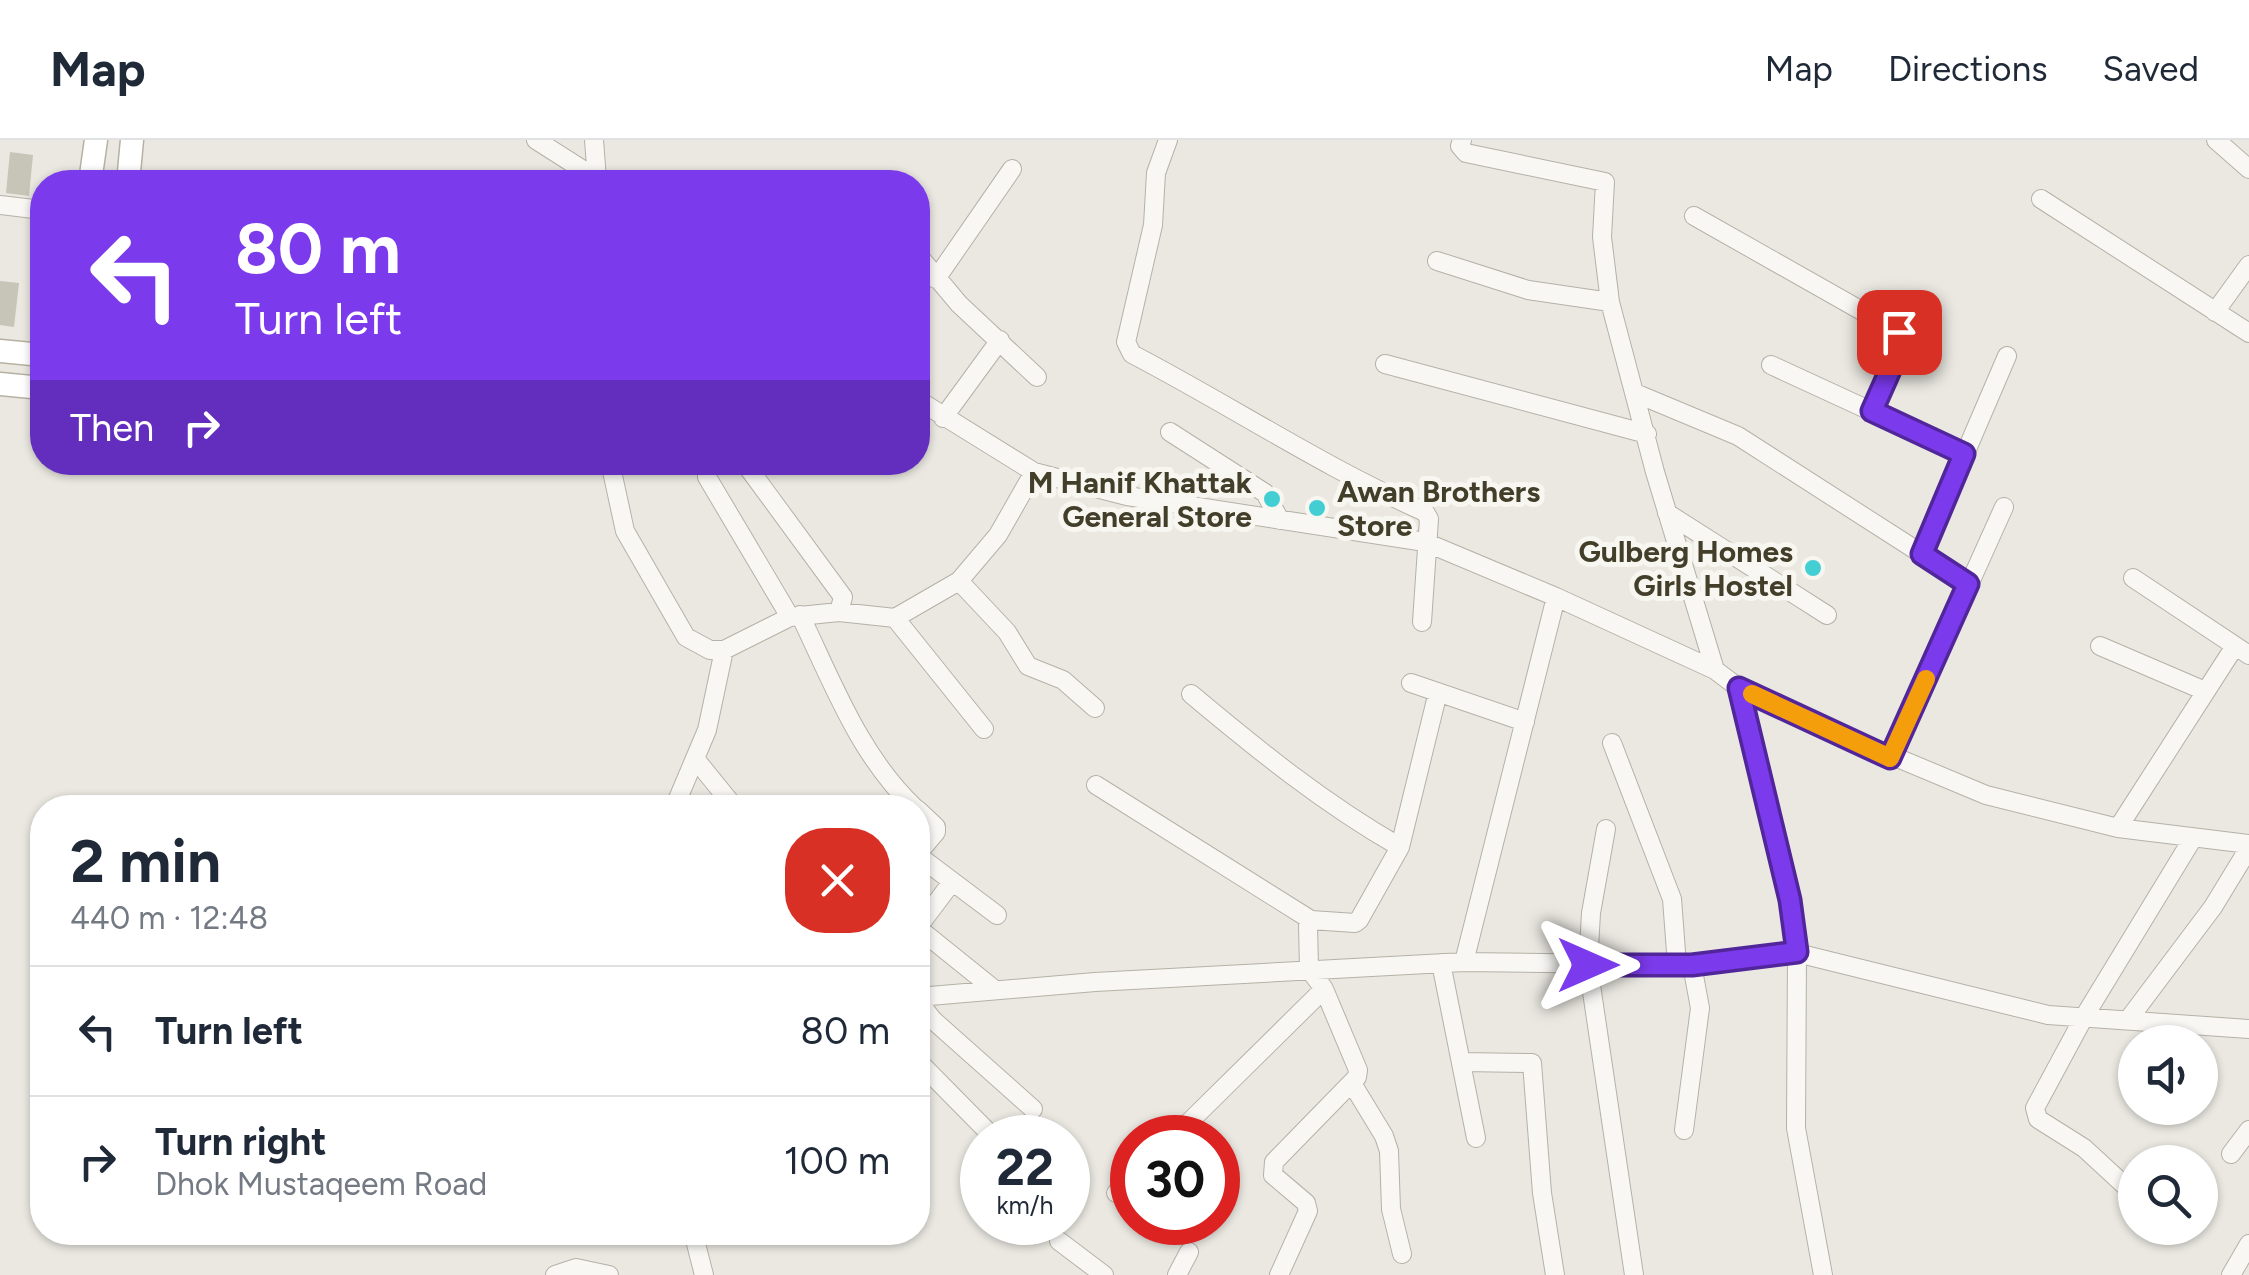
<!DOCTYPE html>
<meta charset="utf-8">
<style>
body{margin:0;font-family:Figtree,sans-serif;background:#f6f6f7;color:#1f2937;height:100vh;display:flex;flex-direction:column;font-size:38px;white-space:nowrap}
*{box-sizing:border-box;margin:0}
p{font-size:32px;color:#747a83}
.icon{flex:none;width:55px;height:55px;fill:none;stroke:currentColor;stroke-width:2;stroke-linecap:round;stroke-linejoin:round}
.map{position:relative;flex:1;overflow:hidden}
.sheet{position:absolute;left:30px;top:655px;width:900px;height:450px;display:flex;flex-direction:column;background:#fff;border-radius:40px;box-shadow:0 2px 8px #0004}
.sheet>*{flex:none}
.hud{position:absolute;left:30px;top:30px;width:900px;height:305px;border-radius:40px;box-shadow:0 2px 8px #0004;background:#7c3aed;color:#fff;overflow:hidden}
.fabs{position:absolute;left:2118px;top:885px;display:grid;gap:20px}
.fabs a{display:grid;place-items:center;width:100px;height:100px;border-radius:50%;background:#fff;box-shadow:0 2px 8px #0004;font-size:50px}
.speed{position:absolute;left:960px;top:975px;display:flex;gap:20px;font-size:50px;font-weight:700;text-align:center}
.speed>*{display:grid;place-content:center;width:130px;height:130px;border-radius:50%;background:#fff;box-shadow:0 2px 8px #0004;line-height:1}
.speed small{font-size:25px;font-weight:400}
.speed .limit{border:15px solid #d22;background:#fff;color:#111}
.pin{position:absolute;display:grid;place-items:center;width:85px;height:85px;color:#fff;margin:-42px;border-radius:20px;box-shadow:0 5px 15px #0006}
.me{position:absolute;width:110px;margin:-55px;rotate:90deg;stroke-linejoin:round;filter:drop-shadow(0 0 8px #0008)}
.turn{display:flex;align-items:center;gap:35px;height:210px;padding:0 40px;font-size:45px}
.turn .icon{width:130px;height:130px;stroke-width:2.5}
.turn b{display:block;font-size:70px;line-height:85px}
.then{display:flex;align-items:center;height:95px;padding:0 40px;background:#0003;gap:20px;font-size:38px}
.round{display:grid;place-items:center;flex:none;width:105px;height:105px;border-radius:40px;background:#f6f6f7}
.headline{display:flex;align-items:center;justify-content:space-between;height:170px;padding:0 40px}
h1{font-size:60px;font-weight:700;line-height:75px}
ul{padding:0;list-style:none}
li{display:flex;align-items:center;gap:30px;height:130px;padding:0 40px;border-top:2px solid #e0e1e3}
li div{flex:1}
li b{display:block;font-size:38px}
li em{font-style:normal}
header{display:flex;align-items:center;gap:60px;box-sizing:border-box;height:140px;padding:0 50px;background:#fff;border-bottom:2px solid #e0e1e3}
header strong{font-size:48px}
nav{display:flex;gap:55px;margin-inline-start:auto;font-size:35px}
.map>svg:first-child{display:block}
.building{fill:#c7c4b8}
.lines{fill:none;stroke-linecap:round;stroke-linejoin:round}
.minor-casing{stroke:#b4b2a6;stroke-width:20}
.major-casing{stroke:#b6b1a0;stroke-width:25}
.minor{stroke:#f8f7f4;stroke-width:18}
.major{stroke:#fff;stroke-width:22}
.route-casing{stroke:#51269a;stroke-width:25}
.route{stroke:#7c3aed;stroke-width:18}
.slow{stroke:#f59e0b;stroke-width:18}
.poi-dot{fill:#42ced2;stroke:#f7f6f0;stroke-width:4}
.labels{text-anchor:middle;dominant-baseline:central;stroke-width:10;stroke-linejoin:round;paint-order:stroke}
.poi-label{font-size:30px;font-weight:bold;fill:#423e29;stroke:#f7f6f0;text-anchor:end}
</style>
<header>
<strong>Map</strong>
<nav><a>Map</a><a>Directions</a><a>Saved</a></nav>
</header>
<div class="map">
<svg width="2249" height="1135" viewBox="0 0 2249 1135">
<rect width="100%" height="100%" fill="#eae8e1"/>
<!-- building -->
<path class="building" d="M10,12L33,15L29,56L6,53Z
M0,141L19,143L14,187L0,185Z"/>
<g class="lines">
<defs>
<path id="minor" d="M536,0L602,42
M594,0L597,39
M1168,0L1156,33L1153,85L1126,202L1132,214C1230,265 1323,327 1425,372L1429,379L1422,482
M1462,0L1460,6L1466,13L1605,42L1602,97L1610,162L1655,332L1715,530
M2216,0L2249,29
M2041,59L2249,193
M0,65L42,70
M1694,76L1899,192L1903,201L1871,271
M918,115L959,164L1037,237
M1437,121L1528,150L1610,162
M936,139L1012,29
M2215,172L2249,125
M1385,224L1647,294
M1771,225L1964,314
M1635,253L1738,296L1922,414L2007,216
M918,260L1034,332L1127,356L1425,402L1556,457L1715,530L1739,548L1790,573L1986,655L2118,688L2249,704
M943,278L1000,200
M1170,292L1265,353L1280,380
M610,322L625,391L686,497L710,510H724L790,477L839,472L895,478L959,441L998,395L1034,332
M744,322L843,457L839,472
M707,337L790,477
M1667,373L1827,475
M1922,414L1968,444
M2133,438L2249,515
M959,441L1007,492L1028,526L1063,540L1095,568
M800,475C833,543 859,615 915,668
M895,478L984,589
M2100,506L2205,551
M1411,543L1525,582
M1739,548L1790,760L1797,813L1796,988L1823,1135
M1191,554C1258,610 1323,663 1400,707
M1612,603L1672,759L1677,825
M1891,618L2004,367
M697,621L735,668
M1096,645L1311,780
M674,668L707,590L724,510
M918,670L936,687V692L919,712L920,717L997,775
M2118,688L2235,506
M1606,689L1591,773L1588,825L1634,1135
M918,787L952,742
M918,788L995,850
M1464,822L1556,457
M1441,823L1476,998
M1692,825L1797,813L2048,875L2249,889
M918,857L1095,842L1464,822L1692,825L1700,868L1684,990
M918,861L933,880L1033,969
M2128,880L2213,767L2249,708
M918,921L994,998
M1461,922L1532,923L1542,1053L1555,1135
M1353,945L1384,996L1389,1011L1391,1069L1402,1114
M1173,998L1324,849L1309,829L1308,785L1311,780L1355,783L1359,780L1400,707L1438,552
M2231,1014L2249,990
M1116,1053L1132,1037
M2135,1055L2084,1008L2038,979L2035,968L2084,877L2193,698
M693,1092L704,1135
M1059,1101L1104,1135
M555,1135L576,1128L609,1135
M1177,1135L1189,1112
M1279,1135L1308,1071L1306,1063L1273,1035L1274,1022L1357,937L1358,930L1324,849
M2231,1135L2249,1104"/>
<path id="major" d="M90,42L96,0
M128,42L132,0
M0,211L42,215
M0,244L42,248"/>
</defs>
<!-- minor casing -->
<use href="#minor" class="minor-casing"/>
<!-- major casing -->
<use href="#major" class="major-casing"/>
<!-- minor -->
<use href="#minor" class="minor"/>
<!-- major -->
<use href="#major" class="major"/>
</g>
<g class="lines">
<defs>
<path id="route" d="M1588,825H1692L1797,812L1790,760L1739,548L1890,618L1968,444L1922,414L1964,314L1872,271L1903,201L1899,192"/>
</defs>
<!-- route casing -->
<use href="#route" class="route-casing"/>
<!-- route -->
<use href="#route" class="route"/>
<!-- slow -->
<path class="slow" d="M1752,554L1890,618L1926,539"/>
</g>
<!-- markers -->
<g class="poi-dot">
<circle cx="1272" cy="359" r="10"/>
<circle cx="1317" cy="368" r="10"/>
<circle cx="1813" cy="428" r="10"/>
</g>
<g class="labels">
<!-- poi labels -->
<g class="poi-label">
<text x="1252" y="342">M Hanif Khattak<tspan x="1252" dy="34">General Store</tspan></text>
<text x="1337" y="351" text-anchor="start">Awan Brothers<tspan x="1337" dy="34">Store</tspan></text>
<text x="1793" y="411">Gulberg Homes<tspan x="1793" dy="34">Girls Hostel</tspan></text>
</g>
</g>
</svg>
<div class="fabs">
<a><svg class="icon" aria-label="sound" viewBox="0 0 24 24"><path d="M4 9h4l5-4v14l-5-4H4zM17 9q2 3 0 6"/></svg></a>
<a><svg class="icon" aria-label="search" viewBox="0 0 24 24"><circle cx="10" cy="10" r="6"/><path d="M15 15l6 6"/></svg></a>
</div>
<div class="speed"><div>22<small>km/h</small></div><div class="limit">30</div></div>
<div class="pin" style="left:1899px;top:192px;background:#d93025"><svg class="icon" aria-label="arrive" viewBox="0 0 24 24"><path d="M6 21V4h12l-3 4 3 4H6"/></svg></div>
<svg class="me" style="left:1588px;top:825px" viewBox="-20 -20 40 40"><path d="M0-17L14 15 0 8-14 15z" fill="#7c3aed" stroke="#fff" stroke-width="4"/></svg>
<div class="hud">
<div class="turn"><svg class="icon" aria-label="left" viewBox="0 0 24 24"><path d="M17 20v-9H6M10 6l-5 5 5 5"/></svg><div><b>80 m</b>Turn left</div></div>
<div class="then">Then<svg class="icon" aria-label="right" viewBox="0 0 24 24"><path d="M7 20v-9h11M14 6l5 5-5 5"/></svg></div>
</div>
<section class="sheet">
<div class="headline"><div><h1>2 min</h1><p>440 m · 12:48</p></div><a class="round" style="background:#d93025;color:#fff"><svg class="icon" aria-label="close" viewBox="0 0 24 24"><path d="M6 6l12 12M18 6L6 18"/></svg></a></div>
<ul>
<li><svg class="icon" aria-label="left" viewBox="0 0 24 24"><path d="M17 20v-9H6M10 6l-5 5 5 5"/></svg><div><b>Turn left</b></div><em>80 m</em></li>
<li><svg class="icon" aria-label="right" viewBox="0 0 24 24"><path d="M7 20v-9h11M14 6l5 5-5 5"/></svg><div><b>Turn right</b><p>Dhok Mustaqeem Road</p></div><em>100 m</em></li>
</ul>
</section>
</div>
